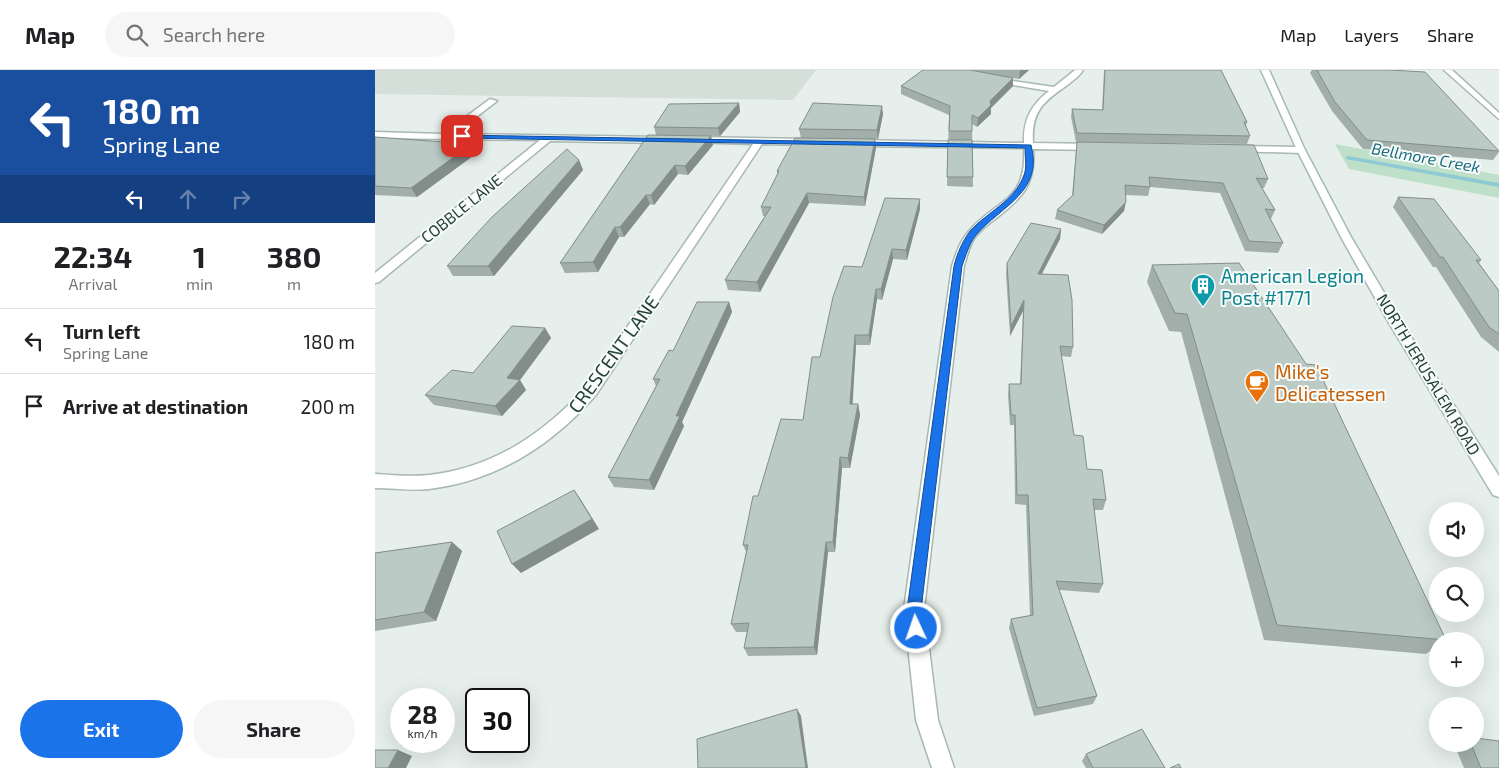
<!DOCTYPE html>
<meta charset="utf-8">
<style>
body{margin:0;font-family:"Exo 2",sans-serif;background:#f6f6f6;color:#202124;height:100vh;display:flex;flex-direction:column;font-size:19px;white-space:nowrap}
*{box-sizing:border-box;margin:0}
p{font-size:16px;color:#757577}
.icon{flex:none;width:28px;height:28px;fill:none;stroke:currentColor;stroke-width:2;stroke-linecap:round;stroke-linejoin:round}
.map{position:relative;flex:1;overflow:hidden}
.drawer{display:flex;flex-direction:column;background:#fff;width:375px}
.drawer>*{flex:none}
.top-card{background:#1a4fa0;color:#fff;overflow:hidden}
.controls{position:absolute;left:1054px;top:432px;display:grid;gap:10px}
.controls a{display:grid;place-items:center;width:55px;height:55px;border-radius:50%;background:#fff;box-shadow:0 5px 20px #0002;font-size:25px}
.speed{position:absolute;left:15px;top:618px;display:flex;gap:10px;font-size:25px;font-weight:700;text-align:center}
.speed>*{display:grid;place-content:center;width:65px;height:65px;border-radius:50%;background:#fff;box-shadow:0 5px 20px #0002;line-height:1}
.speed small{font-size:12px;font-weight:400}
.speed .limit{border:2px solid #111;border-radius:8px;background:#fff;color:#111}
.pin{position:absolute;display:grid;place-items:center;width:42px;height:42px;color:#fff;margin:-21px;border-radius:10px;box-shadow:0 2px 8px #0006}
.me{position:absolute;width:55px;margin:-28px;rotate:357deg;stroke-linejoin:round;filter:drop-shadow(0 0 4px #0008)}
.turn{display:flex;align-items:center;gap:18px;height:105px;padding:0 20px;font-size:22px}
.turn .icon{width:65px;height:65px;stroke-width:2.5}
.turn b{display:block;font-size:35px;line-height:42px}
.lanes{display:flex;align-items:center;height:48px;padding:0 20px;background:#0003;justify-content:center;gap:25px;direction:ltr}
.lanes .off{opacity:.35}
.eta{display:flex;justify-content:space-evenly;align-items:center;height:85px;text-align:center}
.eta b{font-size:30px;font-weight:700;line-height:35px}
.cta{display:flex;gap:10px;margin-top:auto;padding:10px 20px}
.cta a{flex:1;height:58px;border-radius:30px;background:#1a73e8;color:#fff;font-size:20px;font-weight:700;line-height:58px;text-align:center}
.cta a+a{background:#f6f6f6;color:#202124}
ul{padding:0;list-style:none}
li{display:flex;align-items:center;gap:15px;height:65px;padding:0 20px;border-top:1px solid #e0e0e0}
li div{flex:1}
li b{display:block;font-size:19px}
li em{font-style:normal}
header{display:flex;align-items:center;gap:30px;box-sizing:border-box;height:70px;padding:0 25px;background:#fff;border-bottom:1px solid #e0e0e0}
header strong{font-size:24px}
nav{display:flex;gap:28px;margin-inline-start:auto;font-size:18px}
.search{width:350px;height:45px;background:#f6f6f6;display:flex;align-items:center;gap:12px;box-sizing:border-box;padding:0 18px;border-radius:28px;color:#757577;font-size:19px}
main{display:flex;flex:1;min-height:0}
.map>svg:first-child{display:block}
.built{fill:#d4dfda}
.green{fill:#bfe0c8}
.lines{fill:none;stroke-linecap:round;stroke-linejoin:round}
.stream{fill:#8ec9d4;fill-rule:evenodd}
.minor-casing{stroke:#a8b8b2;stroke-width:3}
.secondary-casing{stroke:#a4bbb3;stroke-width:3}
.minor{fill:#fff;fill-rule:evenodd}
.secondary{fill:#fff;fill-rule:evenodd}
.wall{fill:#a1aea9}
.shaded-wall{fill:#838d89}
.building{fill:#bbcac4;stroke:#838d89}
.route{fill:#1a73e8;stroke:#114b97}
.labels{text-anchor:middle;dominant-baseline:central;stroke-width:4;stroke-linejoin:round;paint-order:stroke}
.far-water-label{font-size:16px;font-style:italic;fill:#1c6f80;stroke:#f7fbf9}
.far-street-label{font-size:16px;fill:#24423a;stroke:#f7fbf9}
.culture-label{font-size:19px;fill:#0d838f;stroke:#f7fbf9;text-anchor:start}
.street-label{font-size:19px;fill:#24423a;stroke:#f7fbf9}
.food-label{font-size:19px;fill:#c56008;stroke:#f7fbf9;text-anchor:start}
</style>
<header>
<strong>Map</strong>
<div class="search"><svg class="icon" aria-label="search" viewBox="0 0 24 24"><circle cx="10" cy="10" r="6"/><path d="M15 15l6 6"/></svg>Search here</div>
<nav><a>Map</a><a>Layers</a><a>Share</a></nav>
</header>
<main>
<section class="drawer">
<div class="top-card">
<div class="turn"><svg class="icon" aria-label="left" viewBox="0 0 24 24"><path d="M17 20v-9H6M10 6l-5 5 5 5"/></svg><div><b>180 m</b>Spring Lane</div></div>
<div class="lanes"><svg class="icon" aria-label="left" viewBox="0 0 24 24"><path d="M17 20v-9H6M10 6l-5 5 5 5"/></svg><svg class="icon off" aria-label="ahead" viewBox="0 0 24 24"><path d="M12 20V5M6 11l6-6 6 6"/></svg><svg class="icon off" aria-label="right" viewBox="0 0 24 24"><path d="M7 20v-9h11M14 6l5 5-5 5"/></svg></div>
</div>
<div class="eta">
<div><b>22:34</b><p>Arrival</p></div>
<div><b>1</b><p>min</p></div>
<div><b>380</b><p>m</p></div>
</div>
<ul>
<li><svg class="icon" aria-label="left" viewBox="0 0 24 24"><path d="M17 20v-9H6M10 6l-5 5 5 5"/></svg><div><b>Turn left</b><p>Spring Lane</p></div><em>180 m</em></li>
<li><svg class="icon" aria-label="arrive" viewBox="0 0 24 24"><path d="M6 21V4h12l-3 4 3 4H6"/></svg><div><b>Arrive at destination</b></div><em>200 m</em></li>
</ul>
<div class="cta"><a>Exit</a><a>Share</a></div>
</section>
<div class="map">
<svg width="1124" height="698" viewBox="0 0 1124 698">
<rect width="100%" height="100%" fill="#e6efeb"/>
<!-- built -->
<path class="built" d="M0,0H441L418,30L0,24Z"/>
<!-- green -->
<path class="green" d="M960,74L1124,105V128L974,99Z"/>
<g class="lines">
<!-- stream -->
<path class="stream" d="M973,86L1124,113V117L971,89V87Z"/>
<defs>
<path id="minor" d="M700,0H708C704,7 697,11 691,16C668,32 656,42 658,73L721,74L725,77L721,80L658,79C661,115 647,128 620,149C613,154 606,160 600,167C594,176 592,186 589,196L549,539L563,650L579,698H557L541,650L529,539L577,196C581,184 585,171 594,161C623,128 652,132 649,78L481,76L477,73L481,70L649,73C648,50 656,35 674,21L620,12L616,10L617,8L679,17Z
M1069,0H1077L1124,43V49Z
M115,29L122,31L79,64L288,67L292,70L288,73L175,71L4,212L0,213V203L165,70L0,68V62L68,64Z
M316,67L436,69L440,72L436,75L387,74L221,325C177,375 122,411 54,419C36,421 18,418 0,418V404C18,405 36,407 54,405C118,398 168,364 211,317L378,74L313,72V68Z
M861,76L926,77L930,80L926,83L858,81V77Z"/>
<path id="secondary" d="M886,0H894L930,80L976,167L1027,253L1124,406V427L1118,425L1014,253L966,167L922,80Z"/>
</defs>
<!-- minor casing -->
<use href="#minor" class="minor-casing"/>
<!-- secondary casing -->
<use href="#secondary" class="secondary-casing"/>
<!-- minor -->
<use href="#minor" class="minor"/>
<!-- secondary -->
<use href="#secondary" class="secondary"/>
</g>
<!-- wall -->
<path class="wall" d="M548,0H654L644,9L638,8V16L616,38V44L602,57L597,54L598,117L572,116L574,45L526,24V16Z
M729,0H846L872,52L871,56L875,66L872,74L701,72L696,47L697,39L727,40Z
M937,0H1014L1124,82L1118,90L988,79L957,41L935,3Z
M364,33L365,42L345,66L281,65L279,57Z
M508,44L503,69L426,68L424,59Z
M273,65L338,75L313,105L303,104L279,135L275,134L249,167H244L223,202L190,203L185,193Z
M0,67L97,74L102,83L42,127L0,125Z
M702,72L893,109L889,118H887L900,140L896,149H895L908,173L903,183L870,181L845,123L775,117L773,126L751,125L749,141L727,164L680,149L682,140L697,126L701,81Z
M501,78L490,136L434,133L385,222L353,220L350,210L390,146H388L386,137L402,105V101Z
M204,90L208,100L119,206H78L72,196Z
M1023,127L1106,190L1104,193L1124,221V282L1106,267L1061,197H1058L1018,137Z
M545,129V139L532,190L518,189L507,230L502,229L495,275H481L477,334H483L485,345L475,398H467L460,482H453L442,585L373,586L369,578L372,562H361L356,554L371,482L368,475L383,426L428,350L445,287L487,197Z
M686,159L685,169L667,204L698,277L696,287L686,286L699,365L712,399L731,430L728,440H719L728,514L724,523L684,520L722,626L718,634L659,646L634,558L636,549L655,546L651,435L640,434L639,355H635L633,325L634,314H645L648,241L635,266L631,204L632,193Z
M777,195L1071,570L1069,571H1062V576L1051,584L889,570L806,262L794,261L772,212Z
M354,232L357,242L307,352L309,356L279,420L239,417L233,407L281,316L278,309L298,281Z
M170,258L176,268L145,310L151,320L127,346L59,335L50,325L98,303Z
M77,472L87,481L61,551L0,561V483Z
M1079,674H1100L1124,698H1089Z
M711,684L790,698H711L707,691Z"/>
<!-- shaded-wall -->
<path class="shaded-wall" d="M646,0H654L644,9L645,1Z
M638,8V16L616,38V44L602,57L603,48L615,31Z
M364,33L365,42L345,66L343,58Z
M507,36L508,44L503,69L502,60Z
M336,66L338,75L313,105L310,96Z
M500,69L501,78L490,136L489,127Z
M97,74L102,83L42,127L36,118Z
M204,90L208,100L119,206L113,196Z
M300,95L303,104L279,135L276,125Z
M432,123L434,133L385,222L382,212Z
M271,125L275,134L249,167L245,157Z
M545,129V139L532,190L531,180Z
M751,132L749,141L727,164L729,155Z
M240,157L244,167L223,202L218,192Z
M686,159L685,169L661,214L663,204Z
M517,179L518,189L507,230L506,219Z
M501,219L502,229L495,275L494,265Z
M649,230L648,241L635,266L636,256Z
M354,232L357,242L307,352L309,356L279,420L274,410L301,346Z
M170,258L176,268L145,310L151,320L127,346L120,336L132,308Z
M480,265L481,275L477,345L475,334Z
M483,334L485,345L475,398L473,388Z
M465,387L467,398L460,482L458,472Z
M199,420L206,430L224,459L146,503L137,494Z
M77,472L87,481L61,551L49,542Z
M451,472L453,482L442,585L439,577Z
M422,639L426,646L433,698H431Z
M23,680L37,686L31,698H13Z"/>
<!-- building -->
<path class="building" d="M548,0H595L638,8L615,31L616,35L603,48L597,45V61H574L575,36L526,16Z
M730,0H846L872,52H869L875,66L702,63L697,39L728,40Z
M942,0H1014L1050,2L1124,81L992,70L960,32Z
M364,33L343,58L279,57L294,34Z
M438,33L507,36L502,60L424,59Z
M273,65L336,66L310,96L300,95L276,125H271L245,157H240L218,192L185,193Z
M0,67L97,74L36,118L0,116Z
M420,68L500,69L489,127L432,123L382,212L350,210L396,137H386L404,101H402Z
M573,70H597L598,107H572Z
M702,72L879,75L893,109L881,108L900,140L890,139L908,173L874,171L848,113L774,107L775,117L750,115L751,132L729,155L682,140L698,125Z
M192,79L204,90L113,196H72L117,147Z
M1023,127L1059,129L1106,190H1101L1124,221V264L1114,257L1068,187H1065Z
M510,128L545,129L531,180L517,179L506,219H501L494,265H480L475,334H483L473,388L465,387L458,472H451L439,577L369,578L374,553L356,554L373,475H368L378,426H383L406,349L428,350L437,287H445L458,227L469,196L487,197Z
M656,153L686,159L663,204L693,205L697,230L698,277L685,276L699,365L708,366L712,399L727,400L731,430L718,429L728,514L681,511L722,626L662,638L636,549L658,545L653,425H642L640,345H636L634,314H646L649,230L636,256L632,193Z
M864,193L931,294L941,295L1071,570L902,555L812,244L800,243L777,195Z
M322,232H354L301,346H305L274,410L233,407L285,309H278L294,280L298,281Z
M137,256L170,258L132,308L145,310L120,336L50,325L77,300L98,303Z
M199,420L217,449L137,494L122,461Z
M77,472L49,542L0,550V483Z
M422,639L431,698H323L322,669Z
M767,659L790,698H718L711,684Z
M1100,668L1124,671V698H1106L1096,674H1100Z
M0,680H23L13,698H0Z
M804,694L806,698H795Z"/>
<!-- route -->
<path class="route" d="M85,65L656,75C669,122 626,136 601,165C594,174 591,185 587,196L546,540L549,558L547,563L541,565L536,563L532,540L579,196C582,184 587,172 595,161C612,142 640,131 649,105C652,98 650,87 650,78L87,68H85Z"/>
<!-- icons -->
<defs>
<symbol id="building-pin" viewBox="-11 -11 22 30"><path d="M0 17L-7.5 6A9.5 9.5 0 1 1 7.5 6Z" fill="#0f9aa8" stroke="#f7fbf9"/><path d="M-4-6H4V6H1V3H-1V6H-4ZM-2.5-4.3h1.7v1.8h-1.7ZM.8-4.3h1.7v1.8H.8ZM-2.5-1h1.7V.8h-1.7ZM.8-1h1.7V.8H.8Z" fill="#fff"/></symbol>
<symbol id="cafe-pin" viewBox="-11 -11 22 30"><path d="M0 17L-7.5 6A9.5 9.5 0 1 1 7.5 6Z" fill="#e8710a" stroke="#f7fbf9"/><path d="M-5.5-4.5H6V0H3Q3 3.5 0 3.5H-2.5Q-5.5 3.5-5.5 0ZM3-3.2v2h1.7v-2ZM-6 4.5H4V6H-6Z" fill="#fff"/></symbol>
</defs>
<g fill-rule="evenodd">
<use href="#building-pin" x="814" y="202" width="28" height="38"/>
<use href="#cafe-pin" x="868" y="298" width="28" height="38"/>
</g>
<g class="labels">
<!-- far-water labels -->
<g class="far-water-label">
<text transform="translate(1051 87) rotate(10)">Bellmore Creek</text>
</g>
<!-- far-street labels -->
<g class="far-street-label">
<text transform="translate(86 138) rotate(-39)">COBBLE LANE</text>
<text transform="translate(1054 304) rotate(59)">NORTH JERUSALEM ROAD</text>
</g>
<!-- culture labels -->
<g class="culture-label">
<text x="846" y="205">American Legion<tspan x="846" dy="22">Post #1771</tspan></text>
</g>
<!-- street labels -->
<g class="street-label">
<text transform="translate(238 284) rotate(-54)">CRESCENT LANE</text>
</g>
<!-- food labels -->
<g class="food-label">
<text x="900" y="301">Mike's<tspan x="900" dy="22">Delicatessen</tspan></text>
</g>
</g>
</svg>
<div class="controls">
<a><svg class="icon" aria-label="sound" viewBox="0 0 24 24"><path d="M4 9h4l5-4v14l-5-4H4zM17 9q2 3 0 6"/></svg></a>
<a><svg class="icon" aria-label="search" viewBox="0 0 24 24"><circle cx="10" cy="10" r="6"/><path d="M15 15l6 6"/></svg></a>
<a>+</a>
<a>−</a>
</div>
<div class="speed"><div>28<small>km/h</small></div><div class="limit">30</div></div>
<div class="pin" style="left:87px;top:66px;background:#d93025"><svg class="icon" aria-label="arrive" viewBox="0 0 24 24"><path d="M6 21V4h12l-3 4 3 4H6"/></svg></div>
<svg class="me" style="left:541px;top:558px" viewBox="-20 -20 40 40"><circle r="17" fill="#1a73e8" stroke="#fff" stroke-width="3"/><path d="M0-11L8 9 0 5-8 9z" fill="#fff"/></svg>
</div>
</main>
